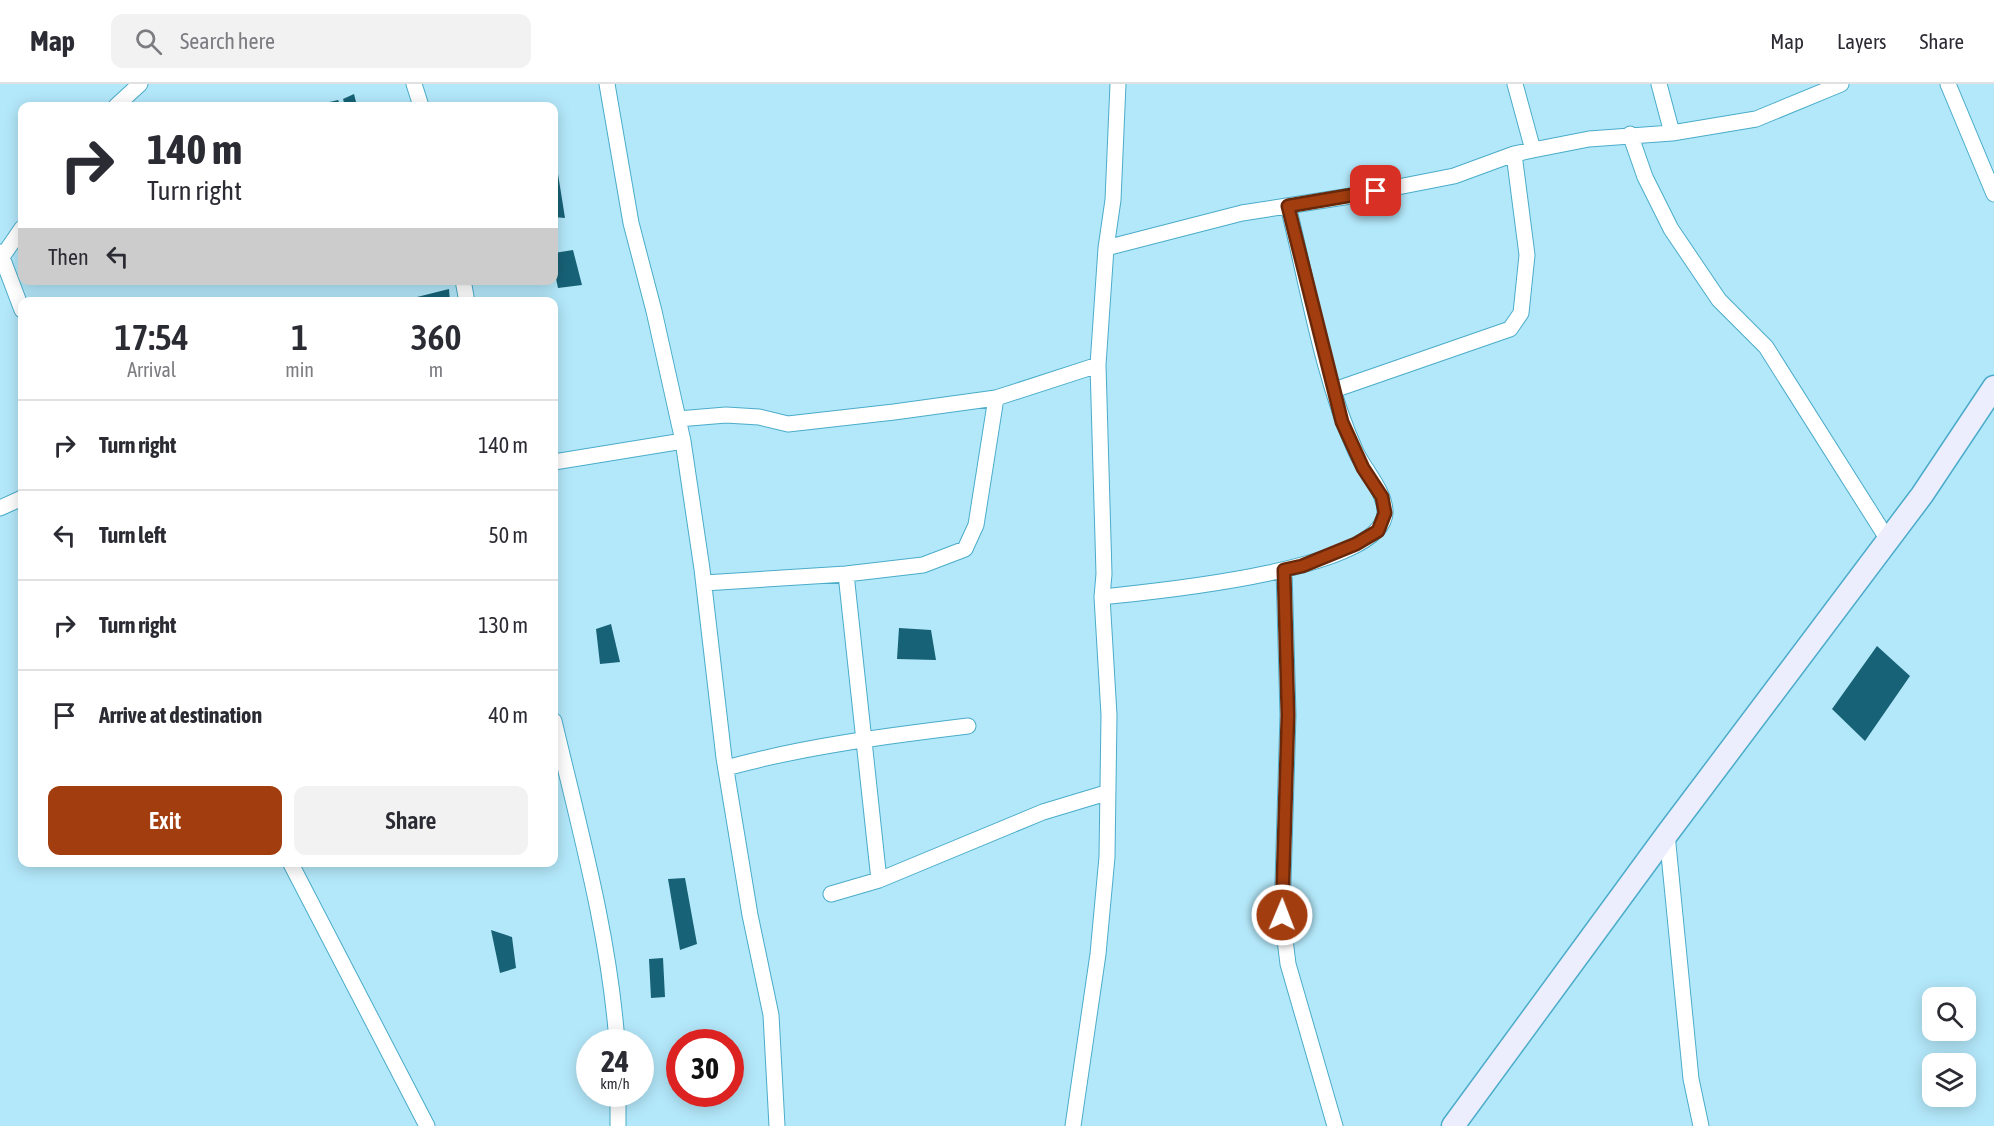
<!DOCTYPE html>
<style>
body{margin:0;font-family:"Asap Condensed",sans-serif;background:#f2f2f3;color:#2b2b33;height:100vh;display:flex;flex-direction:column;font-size:22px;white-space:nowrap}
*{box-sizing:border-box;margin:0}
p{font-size:20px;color:#7c7c81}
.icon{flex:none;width:33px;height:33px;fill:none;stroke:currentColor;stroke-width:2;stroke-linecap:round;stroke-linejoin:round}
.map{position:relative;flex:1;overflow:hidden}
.details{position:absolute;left:18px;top:213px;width:540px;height:570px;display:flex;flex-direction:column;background:#fff;border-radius:12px;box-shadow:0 3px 15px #0003}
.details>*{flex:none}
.guide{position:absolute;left:18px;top:18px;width:540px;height:183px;border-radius:12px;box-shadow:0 3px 15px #0003;background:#fff;color:#2b2b33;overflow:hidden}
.controls{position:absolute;left:1922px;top:903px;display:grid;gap:12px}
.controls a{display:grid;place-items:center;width:54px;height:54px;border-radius:12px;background:#fff;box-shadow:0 3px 15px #0003;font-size:30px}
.speed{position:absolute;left:576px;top:945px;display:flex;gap:12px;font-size:30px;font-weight:700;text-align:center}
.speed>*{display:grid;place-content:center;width:78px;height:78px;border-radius:50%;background:#fff;box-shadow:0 3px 15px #0003;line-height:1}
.speed small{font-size:15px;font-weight:400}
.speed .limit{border:9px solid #d22;background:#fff;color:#111}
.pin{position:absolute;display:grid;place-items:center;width:51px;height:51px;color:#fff;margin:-26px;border-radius:12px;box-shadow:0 3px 9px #0006}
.me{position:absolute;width:66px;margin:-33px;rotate:1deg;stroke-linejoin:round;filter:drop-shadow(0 0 4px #0008)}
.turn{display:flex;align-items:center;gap:21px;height:126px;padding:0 30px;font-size:27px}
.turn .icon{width:78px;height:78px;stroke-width:2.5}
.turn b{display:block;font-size:42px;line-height:51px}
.then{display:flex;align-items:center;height:57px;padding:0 30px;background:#0003;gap:12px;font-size:22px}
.eta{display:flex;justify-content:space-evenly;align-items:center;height:102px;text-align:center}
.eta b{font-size:36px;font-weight:600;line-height:42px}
.cta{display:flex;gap:12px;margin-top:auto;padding:12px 30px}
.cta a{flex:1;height:69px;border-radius:12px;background:#a23d0f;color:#fff;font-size:24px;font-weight:600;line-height:69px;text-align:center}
.cta a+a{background:#f2f2f3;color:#2b2b33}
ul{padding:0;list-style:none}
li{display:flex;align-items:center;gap:18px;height:90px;padding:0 30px;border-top:2px solid #e1e1e2}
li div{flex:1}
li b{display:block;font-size:22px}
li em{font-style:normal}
header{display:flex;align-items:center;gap:36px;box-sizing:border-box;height:84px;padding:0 30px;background:#fff;border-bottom:2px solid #e1e1e2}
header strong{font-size:28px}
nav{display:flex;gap:33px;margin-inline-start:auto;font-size:21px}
.search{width:420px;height:54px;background:#f2f2f3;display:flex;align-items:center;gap:15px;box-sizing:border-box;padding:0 21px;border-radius:12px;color:#7c7c81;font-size:22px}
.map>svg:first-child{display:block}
.building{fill:#176277}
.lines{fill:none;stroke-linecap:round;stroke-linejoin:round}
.street-casing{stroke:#4aacc9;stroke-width:17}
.secondary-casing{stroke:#4aacc9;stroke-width:25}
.street{stroke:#fff;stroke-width:15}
.secondary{stroke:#ecedfd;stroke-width:22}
.route-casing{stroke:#69280a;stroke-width:15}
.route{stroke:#a23d0f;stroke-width:10}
</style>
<header>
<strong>Map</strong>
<div class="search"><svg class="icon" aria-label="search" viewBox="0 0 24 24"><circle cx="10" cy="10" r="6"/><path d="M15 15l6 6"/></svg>Search here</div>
<nav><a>Map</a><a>Layers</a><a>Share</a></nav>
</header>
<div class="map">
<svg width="1994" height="1042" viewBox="0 0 1994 1042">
<rect width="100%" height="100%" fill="#b3e8fa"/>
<!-- building -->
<path class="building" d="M354,10L357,22H345L343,15Z
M338,16L341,22H321V20Z
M554,90H558L565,134L554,133Z
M573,166L582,201L558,204L554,185V169Z
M449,205L450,218H409V215Z
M611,540L620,578L600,580L596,545Z
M899,544L931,546L936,576L897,575Z
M1877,562L1910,592L1865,657L1832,625Z
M685,794L697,860L680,866L668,795Z
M491,846L512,853L516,884L500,889Z
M663,874L665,913L651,914L649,875Z"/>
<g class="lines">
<defs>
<path id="street" d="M414,0L421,22
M607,0L631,139L654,227L683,357L702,485L724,674L750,831L771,931L777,1042
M1515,0L1533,66
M1659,0L1672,49
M1948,0L1994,110
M116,22L140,0
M1630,50L1645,93L1671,145L1719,216L1766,263L1888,456
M1106,164L1242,129L1357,111L1454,92L1514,70L1533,66L1589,55L1672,49L1756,35L1841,0
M0,168L22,226
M2,173L22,144
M463,196L467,218
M1334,306L1510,245L1521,229L1527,171L1514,70
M678,335L726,331L759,333L788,340L894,328L996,314L1098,281
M554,378L683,357
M0,424L22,414
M1284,486L1288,631L1282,831L1288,880L1335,1042
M846,490L879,796
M704,499L846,490L923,481L965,465L976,441L996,314
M1102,513C1149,508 1382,487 1385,429C1386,409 1364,385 1356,368C1322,292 1308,202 1288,122
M554,637C579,743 609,849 617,958
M726,684C806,662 886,652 968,642
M1667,750L1691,995L1701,1042
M290,778L427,1042
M831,810L879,796L1043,728L1106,709
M618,1042V1010
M1073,1042L1098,870L1107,773L1109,631L1102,513L1104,490L1098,281L1106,164L1113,116L1118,0"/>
<path id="secondary" d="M1453,1042L1667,750L1922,411L1994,303"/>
</defs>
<!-- street casing -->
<use href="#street" class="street-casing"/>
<!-- secondary casing -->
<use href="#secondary" class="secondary-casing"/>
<!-- street -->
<use href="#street" class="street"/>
<!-- secondary -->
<use href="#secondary" class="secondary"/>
</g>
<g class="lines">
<defs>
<path id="route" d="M1282,831L1288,631L1284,486L1302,482L1356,460L1378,447L1385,429L1382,413L1363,384L1342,338L1288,122L1376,107"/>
</defs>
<!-- route casing -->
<use href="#route" class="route-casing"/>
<!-- route -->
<use href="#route" class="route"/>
</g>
</svg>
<div class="controls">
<a><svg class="icon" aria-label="search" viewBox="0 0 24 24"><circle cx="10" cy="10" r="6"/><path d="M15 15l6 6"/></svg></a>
<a><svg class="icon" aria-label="layers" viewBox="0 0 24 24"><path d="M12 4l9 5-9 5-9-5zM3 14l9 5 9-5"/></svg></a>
</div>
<div class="speed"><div>24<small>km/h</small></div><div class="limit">30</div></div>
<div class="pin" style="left:1376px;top:107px;background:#d93025"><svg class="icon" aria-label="arrive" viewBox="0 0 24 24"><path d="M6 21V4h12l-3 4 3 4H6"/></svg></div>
<svg class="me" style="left:1282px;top:831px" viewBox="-20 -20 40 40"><circle r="17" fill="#a23d0f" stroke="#fff" stroke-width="3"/><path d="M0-11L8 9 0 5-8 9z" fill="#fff"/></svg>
<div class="guide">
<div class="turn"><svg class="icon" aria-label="right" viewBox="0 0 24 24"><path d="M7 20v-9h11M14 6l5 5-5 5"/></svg><div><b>140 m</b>Turn right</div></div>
<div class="then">Then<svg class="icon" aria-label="left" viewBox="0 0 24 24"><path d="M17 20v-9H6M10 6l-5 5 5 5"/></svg></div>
</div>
<section class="details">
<div class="eta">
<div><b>17:54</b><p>Arrival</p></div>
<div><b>1</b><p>min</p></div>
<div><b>360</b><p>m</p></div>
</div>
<ul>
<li><svg class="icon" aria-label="right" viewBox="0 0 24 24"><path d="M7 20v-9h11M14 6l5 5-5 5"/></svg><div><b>Turn right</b></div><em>140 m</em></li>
<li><svg class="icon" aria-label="left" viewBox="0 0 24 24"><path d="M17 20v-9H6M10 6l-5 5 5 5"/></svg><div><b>Turn left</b></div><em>50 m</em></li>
<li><svg class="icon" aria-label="right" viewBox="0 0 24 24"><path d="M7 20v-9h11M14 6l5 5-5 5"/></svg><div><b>Turn right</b></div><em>130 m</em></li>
<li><svg class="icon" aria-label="arrive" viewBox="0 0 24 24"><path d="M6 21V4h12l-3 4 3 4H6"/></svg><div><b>Arrive at destination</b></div><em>40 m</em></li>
</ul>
<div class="cta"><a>Exit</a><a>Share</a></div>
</section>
</div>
